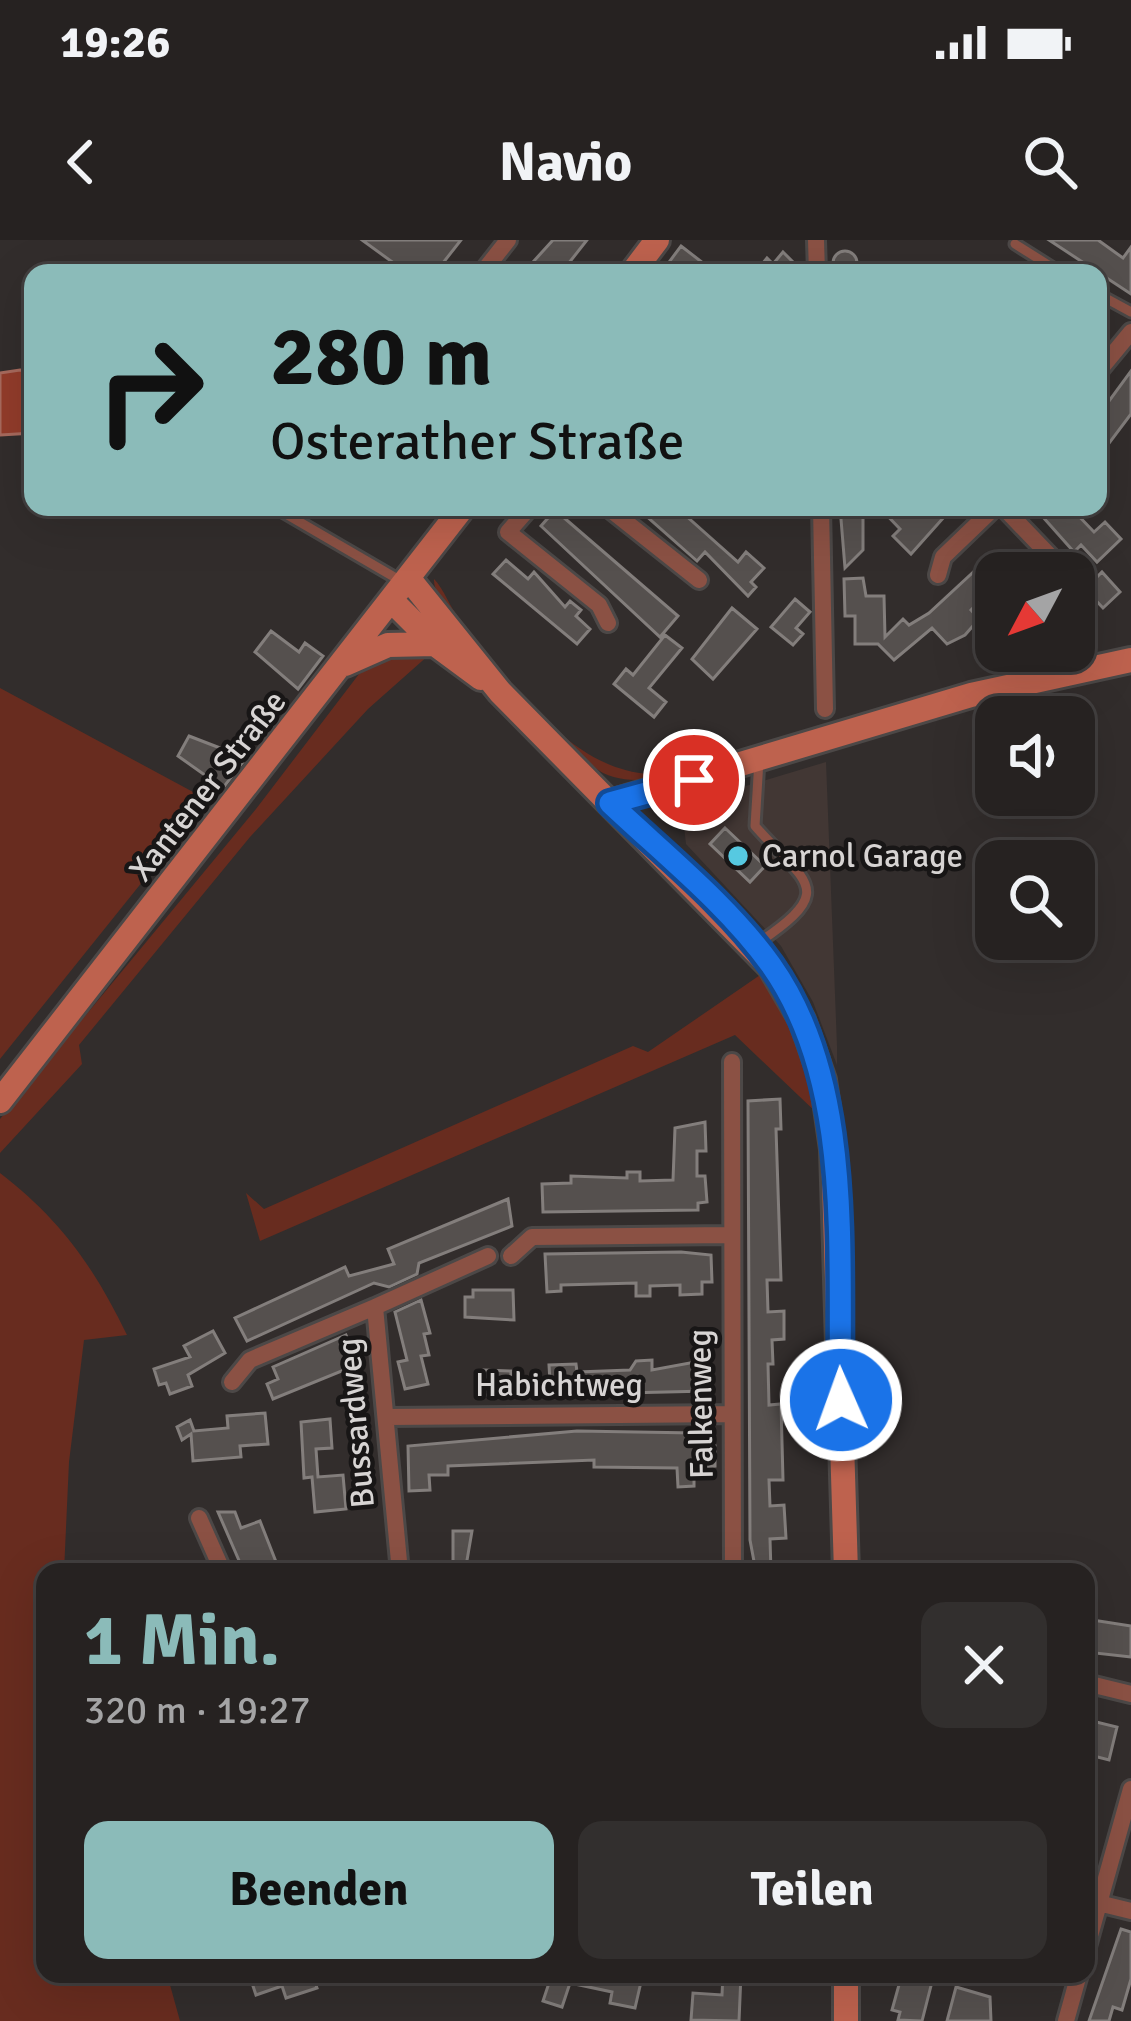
<!DOCTYPE html>
<html lang="de">
<meta charset="utf-8">
<style>
body{margin:0;font-family:Signika,sans-serif;background:#322f2e;color:#f1f3f6;height:100vh;display:flex;flex-direction:column;font-size:45px;white-space:nowrap}
*{box-sizing:border-box;margin:0}
p{font-size:39px;color:#a4a4a5}
.icon{flex:none;width:66px;height:66px;fill:none;stroke:currentColor;stroke-width:2;stroke-linecap:round;stroke-linejoin:round}
.map{position:relative;flex:1;overflow:hidden}
.sheet{position:absolute;left:36px;top:1323px;width:1059px;height:420px;display:flex;flex-direction:column;background:#262221;border-radius:24px;box-shadow:0 12px 48px #0002,0 0 0 3px #423f3f}
.sheet>*{flex:none}
.guide{position:absolute;left:24px;top:24px;width:1083px;height:252px;border-radius:24px;box-shadow:0 12px 48px #0002,0 0 0 3px #423f3f;background:#8bbbb9;color:#111;overflow:hidden}
.needle{width:78px;rotate:229deg}
.controls{position:absolute;left:975px;top:312px;display:grid;gap:24px}
.controls a{display:grid;place-items:center;width:120px;height:120px;border-radius:24px;background:#262221;box-shadow:0 12px 48px #0002,0 0 0 3px #423f3f;font-size:60px}
.pin{position:absolute;display:grid;place-items:center;width:102px;height:102px;color:#fff;margin:-51px;border:6px solid #fff;border-radius:50%;box-shadow:0 3px 12px #0007}
.me{position:absolute;width:132px;margin:-66px;rotate:358deg;stroke-linejoin:round;filter:drop-shadow(0 0 9px #0008)}
.turn{display:flex;align-items:center;gap:42px;height:252px;padding:0 48px;font-size:54px}
.turn .icon{width:156px;height:156px;stroke-width:2.5}
.turn b{display:block;font-size:84px;line-height:102px}
.round{display:grid;place-items:center;flex:none;width:126px;height:126px;border-radius:24px;background:#322f2e}
.overview{display:flex;align-items:center;justify-content:space-between;height:204px;padding:0 48px}
h1{font-size:72px;font-weight:700;line-height:90px;color:#8bbbb9}
.cta{display:flex;gap:24px;margin-top:auto;padding:24px 48px}
.cta a{flex:1;height:138px;border-radius:24px;background:#8bbbb9;color:#111;font-size:48px;font-weight:700;line-height:138px;text-align:center}
.cta a+a{background:#322f2e;color:#f1f3f6}
.status{display:flex;justify-content:space-between;align-items:center;height:84px;padding:0 60px;background:#262221;direction:ltr}
.status svg{height:33px;fill:currentColor}
header{display:flex;justify-content:space-between;align-items:center;height:156px;padding:0 48px;background:#262221;font-size:54px;font-weight:700}
.map>svg:first-child{display:block}
.built{fill:#423734}
.green{fill:#682c1f}
.water{fill:#923c2b;stroke:#a76a5d;stroke-width:3}
.building{fill:#55504e;stroke:#837e7c;stroke-width:3}
.lines{fill:none;stroke-linecap:round;stroke-linejoin:round}
.lane-casing{stroke:#4c4847;stroke-width:15}
.street-casing{stroke:#4c4847;stroke-width:22}
.secondary-casing{stroke:#4c4847;stroke-width:30}
.lane{stroke:#8b5144;stroke-width:9}
.street{stroke:#8b5144;stroke-width:16}
.secondary{stroke:#be624e;stroke-width:24}
.route-casing{stroke:#114b97;stroke-width:30}
.route{stroke:#1a73e8;stroke-width:21}
.poi-dot{fill:#56c9e1;stroke:#181616;stroke-width:4.5}
.labels{text-anchor:middle;dominant-baseline:central;stroke-width:9;stroke-linejoin:round;paint-order:stroke}
.street-label{font-size:33px;fill:#d7d4d3;stroke:#181616}
.poi-label{font-size:33px;fill:#d7d4d3;stroke:#181616;text-anchor:start}
</style>
<div class="status"><b>19:26</b><svg viewBox="0 0 49 12"><path d="M0 12V9h3v3zM5 12V6h3v6zM10 12V3h3v9zM15 12V0h3v12zM26 1h20v11H26zM47 4h2v5h-2z"/></svg></div>
<header><svg class="icon" aria-label="back" viewBox="0 0 24 24"><path d="M15 5l-7 7 7 7"/></svg>Navio<svg class="icon" aria-label="search" viewBox="0 0 24 24"><circle cx="10" cy="10" r="6"/><path d="M15 15l6 6"/></svg></header>
<div class="map">
<svg width="1131" height="1781" viewBox="0 0 1131 1781">
<rect width="100%" height="100%" fill="#322d2c"/>
<!-- built -->
<path class="built" d="M826,522L837,806V825L813,762L781,706L686,604L683,577L739,548Z"/>
<!-- green -->
<path class="green" d="M434,339C444,349 449,366 459,378C508,437 568,530 650,534L648,540C632,540 617,540 603,533C569,515 431,374 434,339Z
M392,412L430,414L368,469L250,597L79,805L82,824L0,913V879L256,569L359,434Z
M0,448L208,560L0,819Z
M763,733L792,783L820,876L735,795L260,1001L246,953L264,969L633,806L648,812Z
M0,933C60,979 94,1027 127,1095L84,1100L69,1222L64,1332H45V1734H167L180,1781H0Z"/>
<!-- water -->
<path class="water" d="M20,130L33,133V193L0,195V133Z"/>
<!-- building -->
<path class="building" d="M362,0H461L439,28L406,32Z
M553,0H587L561,33H523Z
M1049,0H1098L1123,18L1131,7V54Z
M681,6L716,33H661Z
M833 23a12 12 0 1 1 24 0a12 12 0 1 1-24 0Z
M783,12L804,33H755L767,18L773,24Z
M1131,131V174L1107,206L1098,199V176Z
M636,267H676L738,322L746,312L764,328L751,342L756,347L748,356L705,312L697,321Z
M840,267H863V310L845,328Z
M879,267H953L911,314L893,296L900,289Z
M1034,267H1070L1094,292L1105,282L1121,299L1097,322L1081,305L1074,312Z
M555,270L678,376L660,397L541,286Z
M506,320L528,339L534,332L565,367L570,361L581,370L576,376L590,389L577,404L493,334Z
M982,324L996,344L971,370L979,379L965,395L947,404L932,388L894,420L878,404H855V376H845L844,339L863,338L866,356H884L885,397L903,379L909,385L929,373Z
M1102,332L1120,352L1103,368L1085,349Z
M795,359L810,372L796,388L803,394L793,405L771,387Z
M732,368L757,389L713,439L692,419Z
M271,391L299,412L305,403L323,416L298,449L255,412Z
M665,395L682,408L649,448L666,462L654,477L614,444L626,429L633,435Z
M189,496L246,518L223,548L178,516Z
M725,588L765,626L750,642L710,604Z
M780,859L781,889H776L781,1040H767L768,1072L784,1071V1099L772,1100L773,1124H768L769,1165L781,1164L783,1240H769L770,1266L784,1265L786,1298L770,1299L771,1332H756L750,1300L748,861Z
M705,882L706,911H697V936H705L707,962L698,963V970L543,972L542,944L571,943V936L627,938V932H640V941L673,940L675,888Z
M508,959L512,986L419,1023L417,1034L389,1047L374,1043L247,1101L235,1078L345,1027L349,1036L394,1024L388,1009Z
M681,1012L711,1015L712,1042H702V1054L680,1055V1045L650,1046V1056H636V1043L561,1045V1051L547,1052L545,1014Z
M473,1050H513L514,1080L465,1077V1057H473Z
M421,1060L430,1093L424,1094L429,1115L421,1116L428,1144L405,1149L398,1122L407,1120L395,1072Z
M213,1091L225,1113L188,1135L192,1146L170,1154L166,1143L159,1145L154,1129L190,1117L184,1106Z
M346,1095L359,1124L273,1159L267,1144L278,1139L273,1127Z
M652,1120V1130L706,1120L707,1151L541,1155L540,1142H550L549,1125L576,1124L577,1132L630,1130L636,1121Z
M484,1130L511,1131V1155H484Z
M265,1173L268,1204L240,1206L241,1217L193,1221L191,1194L182,1200L177,1187L190,1180L194,1191L228,1188L227,1176Z
M330,1179L332,1208L316,1209L318,1237L343,1235L346,1269L315,1272L312,1237L304,1238L301,1182Z
M577,1191L695,1193L696,1206H715V1226L694,1227V1246L678,1247L677,1228L594,1227V1220L448,1226V1235H429L430,1250L409,1251L408,1206Z
M218,1272H235L241,1288L260,1281L280,1332H244Z
M453,1291H472L465,1332H453Z
M1086,1379L1131,1386V1417L1086,1412Z
M1088,1480L1117,1487L1109,1520L1086,1514Z
M1121,1689L1131,1692V1739L1122,1770L1113,1767L1109,1781H1089Z
M249,1734H312L317,1748L286,1758L282,1746L256,1755Z
M552,1734H632L631,1740L641,1742L635,1768L610,1763L612,1752L570,1743L562,1767L543,1761Z
M723,1734H741L739,1781L691,1780L693,1753L722,1755Z
M902,1734H934L922,1781L898,1780L900,1772L892,1770Z
M956,1747L990,1757L991,1781H947Z"/>
<g class="lines">
<defs>
<path id="lane" d="M1015,4L1061,33
M1098,54L1131,72
M274,267L401,341
M755,705C839,649 807,645 755,586L759,520"/>
<path id="street" d="M816,0L817,33
M482,33L508,0
M1098,132L1131,92
M530,267L508,292L599,365L608,383
M607,267L699,340
M821,267L825,469
M1003,267L1050,316L1059,333
M938,335L943,317L995,267
M732,822L733,1332
M511,1016L532,997L729,995
M232,1142L250,1120L375,1067
M388,1177L731,1174
M199,1278L223,1332
M400,1332L375,1067L488,1016
M1086,1443L1131,1454
M1086,1660L1131,1671
M1086,1710L1131,1549
M1066,1781L1079,1734"/>
<path id="secondary" d="M632,33L657,0
M409,339L500,452L771,727L802,780L823,840L833,909L846,1332
M392,361L435,404L481,438
M345,424L388,405L435,404
M610,563L971,455L1131,420
M0,861L463,267
M846,1734V1781"/>
</defs>
<!-- lane casing -->
<use href="#lane" class="lane-casing"/>
<!-- street casing -->
<use href="#street" class="street-casing"/>
<!-- secondary casing -->
<use href="#secondary" class="secondary-casing"/>
<!-- lane -->
<use href="#lane" class="lane"/>
<!-- street -->
<use href="#street" class="street"/>
<!-- secondary -->
<use href="#secondary" class="secondary"/>
</g>
<g class="lines">
<defs>
<path id="route" d="M694,540L610,563C664,614 728,665 771,725C856,845 837,1019 841,1160"/>
</defs>
<!-- route casing -->
<use href="#route" class="route-casing"/>
<!-- route -->
<use href="#route" class="route"/>
</g>
<!-- markers -->
<circle class="poi-dot" cx="738" cy="616" r="12"/>
<g class="labels">
<!-- street labels -->
<g class="street-label">
<text transform="translate(208 546) rotate(-52)">Xantener Straße</text>
<text x="559" y="1145">Habichtweg</text>
<text transform="translate(701 1164) rotate(-91)">Falkenweg</text>
<text transform="translate(356 1183) rotate(-95)">Bussardweg</text>
</g>
<!-- poi labels -->
<g class="poi-label">
<text x="762" y="616">Carnol Garage</text>
</g>
</g>
</svg>
<div class="controls">
<a><svg class="needle" viewBox="-14 -14 28 28"><path d="M0-13l5 13h-10z" fill="#e53935"/><path d="M0 13l5-13h-10z" fill="#a4a4a5"/></svg></a>
<a><svg class="icon" aria-label="sound" viewBox="0 0 24 24"><path d="M4 9h4l5-4v14l-5-4H4zM17 9q2 3 0 6"/></svg></a>
<a><svg class="icon" aria-label="search" viewBox="0 0 24 24"><circle cx="10" cy="10" r="6"/><path d="M15 15l6 6"/></svg></a>
</div>
<div class="pin" style="left:694px;top:540px;background:#d93025"><svg class="icon" aria-label="arrive" viewBox="0 0 24 24"><path d="M6 21V4h12l-3 4 3 4H6"/></svg></div>
<svg class="me" style="left:841px;top:1160px" viewBox="-20 -20 40 40"><circle r="17" fill="#1a73e8" stroke="#fff" stroke-width="3"/><path d="M0-11L8 9 0 5-8 9z" fill="#fff"/></svg>
<div class="guide">
<div class="turn"><svg class="icon" aria-label="right" viewBox="0 0 24 24"><path d="M7 20v-9h11M14 6l5 5-5 5"/></svg><div><b>280 m</b>Osterather Straße</div></div>
</div>
<section class="sheet">
<div class="overview"><div><h1>1 Min.</h1><p>320 m · 19:27</p></div><a class="round"><svg class="icon" aria-label="close" viewBox="0 0 24 24"><path d="M6 6l12 12M18 6L6 18"/></svg></a></div>
<div class="cta"><a>Beenden</a><a>Teilen</a></div>
</section>
</div>
